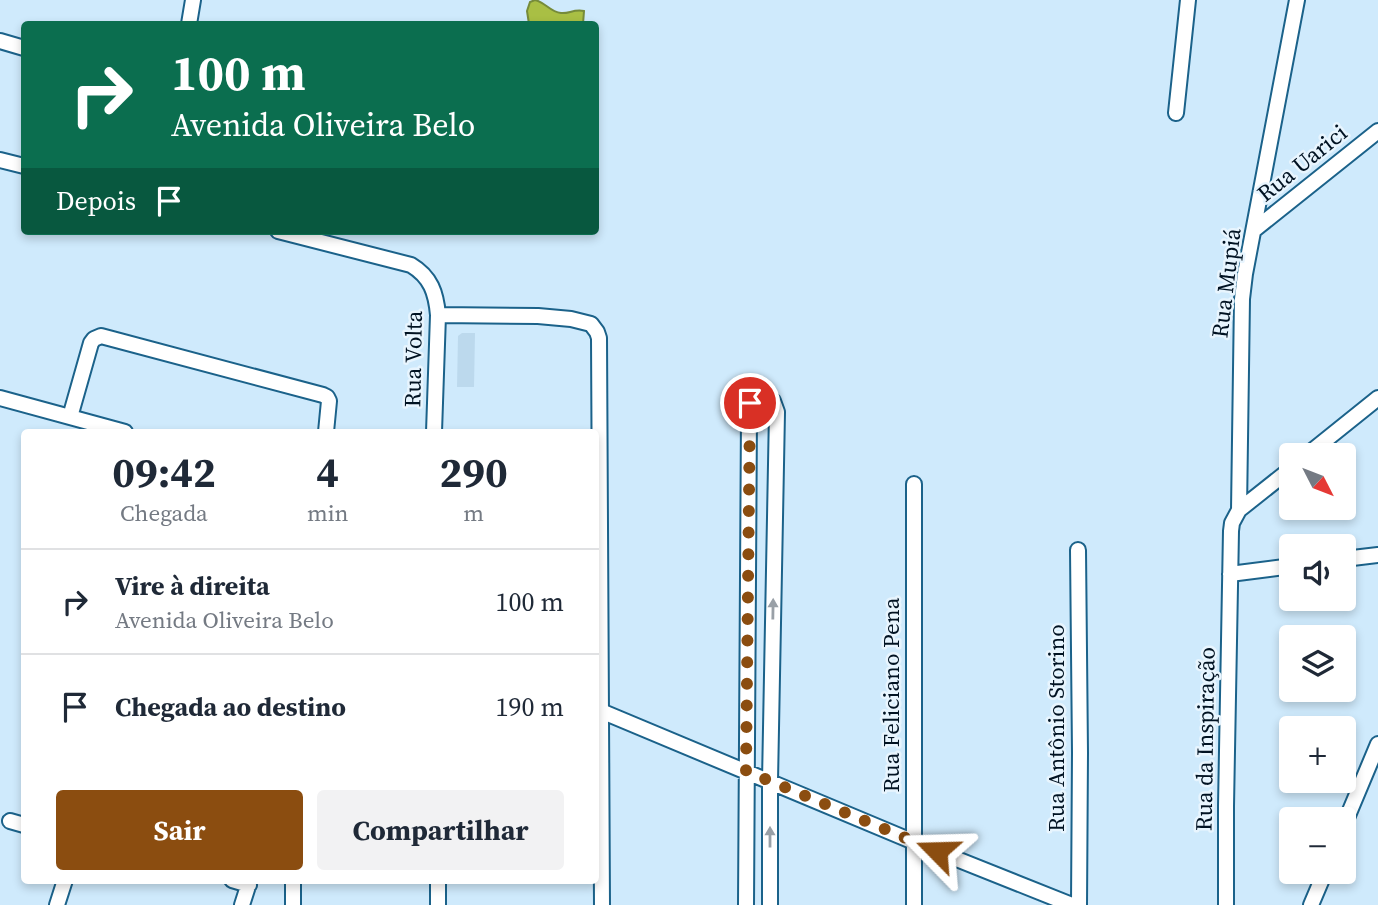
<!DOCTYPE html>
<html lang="pt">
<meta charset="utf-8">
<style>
body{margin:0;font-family:"Source Serif 4",serif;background:#f2f2f3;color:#1f2937;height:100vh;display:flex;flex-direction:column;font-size:26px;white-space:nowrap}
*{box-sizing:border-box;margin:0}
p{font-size:23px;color:#747a83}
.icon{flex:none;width:38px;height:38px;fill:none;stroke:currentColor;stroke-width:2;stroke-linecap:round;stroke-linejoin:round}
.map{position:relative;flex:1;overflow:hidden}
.details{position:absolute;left:21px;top:429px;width:578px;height:455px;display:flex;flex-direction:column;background:#fff;border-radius:7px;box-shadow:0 4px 10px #0003}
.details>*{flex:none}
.top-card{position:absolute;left:21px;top:21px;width:578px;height:214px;border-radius:7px;box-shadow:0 4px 10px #0003;background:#0b6e4f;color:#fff;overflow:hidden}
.needle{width:46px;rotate:132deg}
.tools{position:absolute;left:1279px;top:443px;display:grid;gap:14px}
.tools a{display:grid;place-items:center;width:77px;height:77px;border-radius:7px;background:#fff;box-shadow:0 4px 10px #0003;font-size:35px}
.pin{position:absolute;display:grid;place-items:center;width:60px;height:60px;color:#fff;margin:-30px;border:4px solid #fff;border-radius:50%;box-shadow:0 2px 7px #0007}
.me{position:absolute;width:77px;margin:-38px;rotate:292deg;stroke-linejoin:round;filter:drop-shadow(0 0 5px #0008)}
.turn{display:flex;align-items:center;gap:24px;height:147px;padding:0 35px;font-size:32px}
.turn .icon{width:91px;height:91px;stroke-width:2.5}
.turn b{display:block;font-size:49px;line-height:60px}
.then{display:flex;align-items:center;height:66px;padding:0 35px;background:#0003;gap:14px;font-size:26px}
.eta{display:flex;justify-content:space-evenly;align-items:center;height:119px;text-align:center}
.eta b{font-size:42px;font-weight:700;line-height:49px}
.primary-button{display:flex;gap:14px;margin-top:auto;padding:14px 35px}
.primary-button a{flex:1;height:80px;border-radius:7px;background:#8b4d10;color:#fff;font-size:28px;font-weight:700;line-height:80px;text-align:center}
.primary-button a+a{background:#f2f2f3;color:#1f2937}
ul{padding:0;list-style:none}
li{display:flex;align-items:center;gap:21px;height:105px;padding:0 35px;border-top:2px solid #e0e1e3}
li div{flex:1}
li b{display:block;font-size:26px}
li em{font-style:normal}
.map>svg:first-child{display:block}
.built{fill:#bcd9ed}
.water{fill:#a9bf44;stroke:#768b3a;stroke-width:2}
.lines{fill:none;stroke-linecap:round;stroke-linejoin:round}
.minor-casing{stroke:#1b628a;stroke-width:18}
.minor{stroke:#fff;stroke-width:14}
.oneway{fill:#99a0a7}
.route{stroke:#8b4d10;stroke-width:12;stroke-dasharray:0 21.6}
.labels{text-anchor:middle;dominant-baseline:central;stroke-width:5;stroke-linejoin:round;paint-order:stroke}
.street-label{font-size:23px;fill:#001222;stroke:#e8f5fe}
</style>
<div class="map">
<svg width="1378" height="905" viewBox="0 0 1378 905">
<rect width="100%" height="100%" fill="#cfeafc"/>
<!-- built -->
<path class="built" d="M462,333H475L474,387H457L458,336Z"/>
<!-- water -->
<path class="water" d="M535,0C545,2 550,12 561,13C569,14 573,9 584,11L583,24H529L527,11L530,2Z"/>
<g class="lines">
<defs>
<path id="minor" d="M189,24L193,0
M0,41L24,48
M1176,113L1188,0
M0,160L24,166
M1254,230L1378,131
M278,231L411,265C431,277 436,293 438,315L434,432
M438,315L538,316L571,319L591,324L597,332L599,338L602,905
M0,398L125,432
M70,417L91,343L94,339L101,336L323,395L327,397L329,401L326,432
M1307,455L1378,398
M914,484V905
M1239,510L1292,468
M1078,550L1080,753L1079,905
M1344,559L1378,555
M1230,574L1292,566
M596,709L914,842L1072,905
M10,821L24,825
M1344,825L1378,744
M232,880L249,885
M438,880V905
M57,905L65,880
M242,905L250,880
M293,905V880
M746,905L749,414V403L756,398L773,401L777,412L770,781V905
M1226,905V806L1231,531L1232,523L1239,510L1242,299L1245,274L1297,0
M1311,905L1325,872"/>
</defs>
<!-- minor casing -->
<use href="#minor" class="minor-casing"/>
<!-- minor -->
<use href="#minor" class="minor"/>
</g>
<!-- one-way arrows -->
<defs><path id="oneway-solid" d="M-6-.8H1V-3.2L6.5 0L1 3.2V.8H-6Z" transform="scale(1.75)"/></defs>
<g class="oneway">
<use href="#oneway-solid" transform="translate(773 609) rotate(-89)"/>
<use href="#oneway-solid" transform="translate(770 837) rotate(-90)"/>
</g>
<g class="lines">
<!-- route -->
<path class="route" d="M750,403L746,771L937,851"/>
</g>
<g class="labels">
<!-- street labels -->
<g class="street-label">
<text transform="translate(1302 163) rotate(-39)">Rua Uarici</text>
<text transform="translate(1226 283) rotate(-83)">Rua Mupiá</text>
<text transform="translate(413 359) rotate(-89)">Rua Volta</text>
<text transform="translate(891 695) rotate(-90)">Rua Feliciano Pena</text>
<text transform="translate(1056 728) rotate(-90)">Rua Antônio Storino</text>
<text transform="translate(1205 739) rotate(-89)">Rua da Inspiração</text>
</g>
</g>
</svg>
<div class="tools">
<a><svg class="needle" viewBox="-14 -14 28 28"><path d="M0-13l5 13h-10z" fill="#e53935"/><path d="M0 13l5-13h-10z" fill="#747a83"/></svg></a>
<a><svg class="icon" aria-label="sound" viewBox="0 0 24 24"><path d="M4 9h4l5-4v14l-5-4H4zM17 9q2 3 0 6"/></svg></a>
<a><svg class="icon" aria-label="layers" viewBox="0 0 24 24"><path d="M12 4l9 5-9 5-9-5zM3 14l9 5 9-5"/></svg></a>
<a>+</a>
<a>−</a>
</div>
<div class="pin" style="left:750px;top:403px;background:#d93025"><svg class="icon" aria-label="arrive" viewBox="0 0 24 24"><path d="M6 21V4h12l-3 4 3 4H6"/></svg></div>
<svg class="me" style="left:937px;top:851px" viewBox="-20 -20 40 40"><path d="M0-17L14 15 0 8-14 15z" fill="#8b4d10" stroke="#fff" stroke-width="4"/></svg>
<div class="top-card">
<div class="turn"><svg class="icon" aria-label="right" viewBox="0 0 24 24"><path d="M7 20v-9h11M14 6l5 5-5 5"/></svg><div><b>100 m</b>Avenida Oliveira Belo</div></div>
<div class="then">Depois<svg class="icon" aria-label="arrive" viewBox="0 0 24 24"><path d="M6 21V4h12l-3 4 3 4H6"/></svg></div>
</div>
<section class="details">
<div class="eta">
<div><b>09:42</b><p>Chegada</p></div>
<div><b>4</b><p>min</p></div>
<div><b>290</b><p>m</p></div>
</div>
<ul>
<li><svg class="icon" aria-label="right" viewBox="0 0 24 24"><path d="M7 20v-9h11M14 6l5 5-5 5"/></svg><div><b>Vire à direita</b><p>Avenida Oliveira Belo</p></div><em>100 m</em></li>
<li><svg class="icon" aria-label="arrive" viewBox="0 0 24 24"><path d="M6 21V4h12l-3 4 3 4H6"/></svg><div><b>Chegada ao destino</b></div><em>190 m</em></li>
</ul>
<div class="primary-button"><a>Sair</a><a>Compartilhar</a></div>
</section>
</div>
